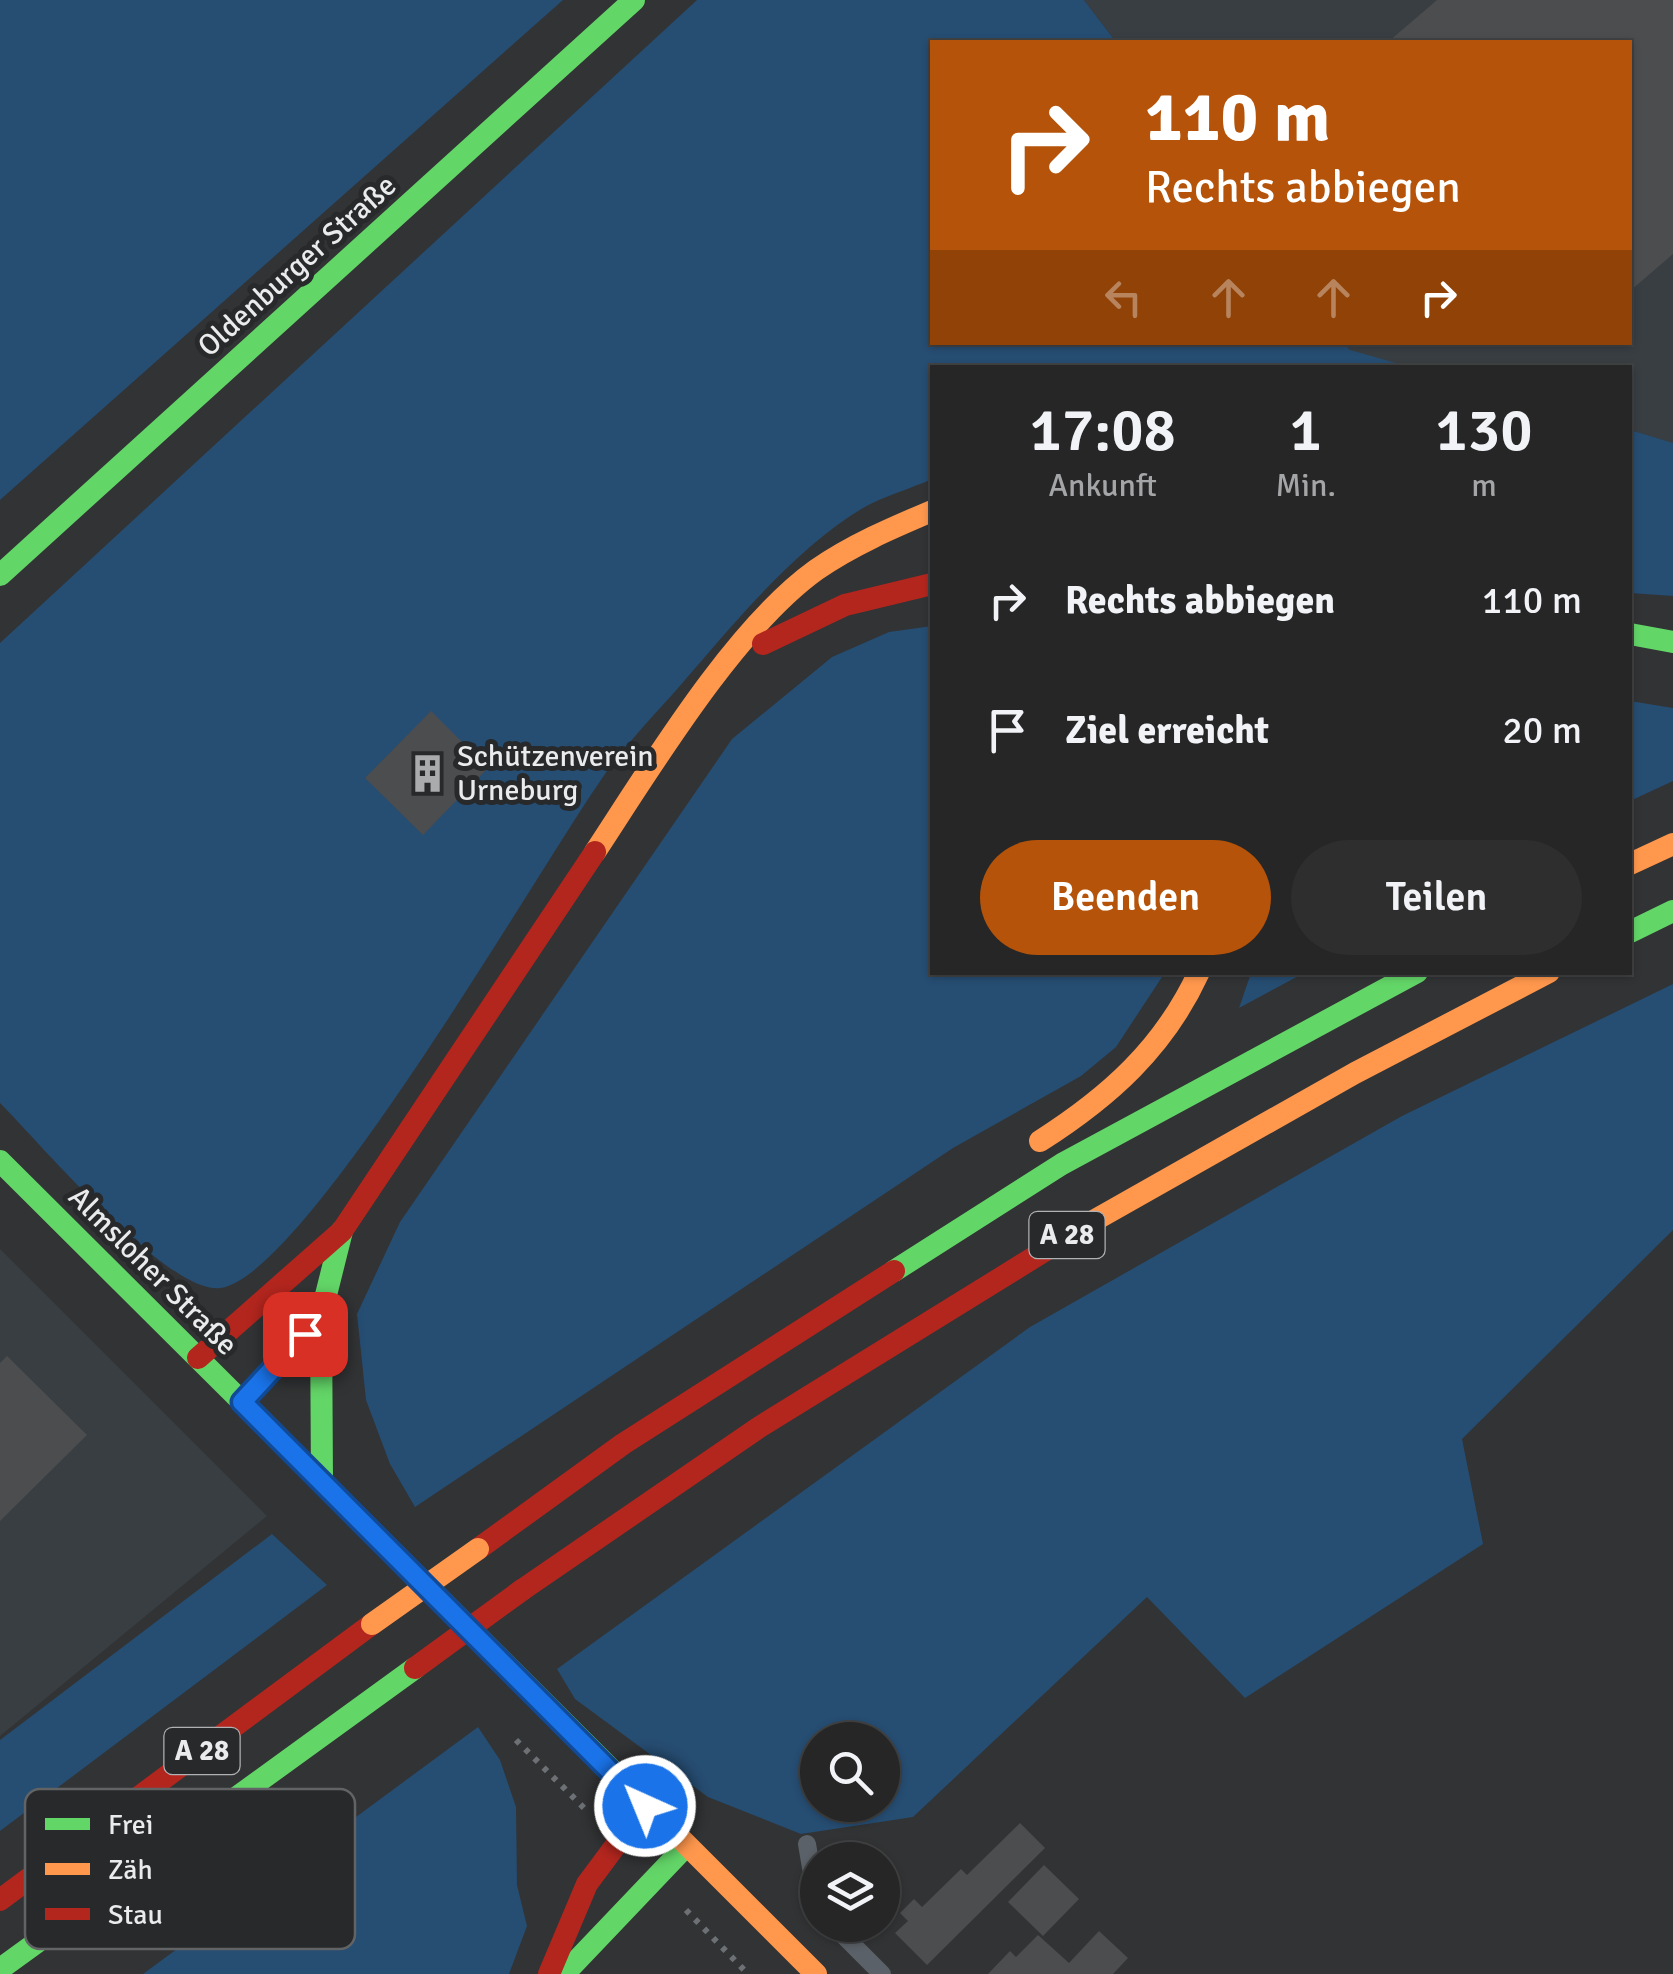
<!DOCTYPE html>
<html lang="de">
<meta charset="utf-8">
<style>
body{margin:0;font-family:Signika,sans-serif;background:#2e2e2f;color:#f1f3f6;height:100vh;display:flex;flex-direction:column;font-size:38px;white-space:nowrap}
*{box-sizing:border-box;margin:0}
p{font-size:32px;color:#a4a5a7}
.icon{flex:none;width:55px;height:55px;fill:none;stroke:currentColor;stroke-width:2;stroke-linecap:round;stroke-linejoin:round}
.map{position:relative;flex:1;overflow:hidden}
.drawer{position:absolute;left:930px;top:365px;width:702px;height:610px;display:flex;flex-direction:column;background:#262627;border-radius:0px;box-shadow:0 2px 8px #0004,0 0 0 2px #424344}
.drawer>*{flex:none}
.banner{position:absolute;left:930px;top:40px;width:702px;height:305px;border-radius:0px;box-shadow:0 2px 8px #0004,0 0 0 2px #424344;background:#b45309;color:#fff;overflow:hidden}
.fabs{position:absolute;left:800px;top:1722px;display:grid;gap:20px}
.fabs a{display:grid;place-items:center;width:100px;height:100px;border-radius:50%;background:#262627;box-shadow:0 2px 8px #0004,0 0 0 2px #424344;font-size:50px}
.pin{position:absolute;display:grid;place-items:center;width:85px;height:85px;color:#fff;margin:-42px;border-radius:20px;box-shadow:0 5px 15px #0006}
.me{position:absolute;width:110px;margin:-55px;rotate:316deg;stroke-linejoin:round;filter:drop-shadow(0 0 8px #0008)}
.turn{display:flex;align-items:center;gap:35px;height:210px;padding:0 50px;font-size:45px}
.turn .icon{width:130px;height:130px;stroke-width:2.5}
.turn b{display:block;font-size:70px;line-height:85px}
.lanes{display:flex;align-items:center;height:95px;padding:0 50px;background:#0003;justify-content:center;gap:50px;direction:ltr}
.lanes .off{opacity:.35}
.eta{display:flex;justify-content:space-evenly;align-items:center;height:170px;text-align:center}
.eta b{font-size:60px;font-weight:600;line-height:70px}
.action{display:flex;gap:20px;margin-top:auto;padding:20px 50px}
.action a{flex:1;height:115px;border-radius:60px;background:#b45309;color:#fff;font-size:40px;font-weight:600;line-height:115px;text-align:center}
.action a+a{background:#2e2e2f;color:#f1f3f6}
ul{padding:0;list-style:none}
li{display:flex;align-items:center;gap:30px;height:130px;padding:0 50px}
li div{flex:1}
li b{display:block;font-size:38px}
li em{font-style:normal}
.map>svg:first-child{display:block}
.built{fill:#383e42}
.green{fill:#264d72;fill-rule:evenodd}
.building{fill:#4c4d4e}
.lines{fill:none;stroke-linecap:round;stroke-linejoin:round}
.path{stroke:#6d7175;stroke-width:6;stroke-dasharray:5 8;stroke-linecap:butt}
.lane{stroke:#5b6168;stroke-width:18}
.fast{stroke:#63d668;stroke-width:22}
.slow{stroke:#ff974d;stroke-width:22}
.jam{stroke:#b3261e;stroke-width:22}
.slow-bridge{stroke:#ff974d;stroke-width:22}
.jam-bridge{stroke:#b3261e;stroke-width:22}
.route-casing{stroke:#114b97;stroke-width:25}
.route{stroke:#1a73e8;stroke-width:18}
.labels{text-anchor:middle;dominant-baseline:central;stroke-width:10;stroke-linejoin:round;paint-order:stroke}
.shield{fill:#27292b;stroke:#b0b1b3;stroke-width:2.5}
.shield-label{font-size:28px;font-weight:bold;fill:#eaebed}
.street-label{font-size:30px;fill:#eaebed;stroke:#27292b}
.poi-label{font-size:30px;fill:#eaebed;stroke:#27292b;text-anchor:start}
.key{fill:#27292b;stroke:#626365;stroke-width:2.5}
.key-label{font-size:28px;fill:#eaebed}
</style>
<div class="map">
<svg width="1673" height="1974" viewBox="0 0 1673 1974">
<rect width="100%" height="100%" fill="#323334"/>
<!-- built -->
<path class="built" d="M1084,0H1673V444L1630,432V368L1399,367L1354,355L1344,343L1630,342V42H1116Z
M0,1249L267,1516L0,1736Z"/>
<!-- green -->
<path class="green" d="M0,0H563L0,500Z
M697,0H1084L1116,42H932V342L1344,343L1350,350L1410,367L932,368V479C910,489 884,496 863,508C794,549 731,627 679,687C656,713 631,739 610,767C546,855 308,1274 221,1288C169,1296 39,1142 0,1103V643Z
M1630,430L1673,443V596L1630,593Z
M932,626V972L1165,973L1162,977L1116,1047L1081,1076L953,1148L415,1507L390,1464L366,1400L357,1314L400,1222L732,739L832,657L889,632Z
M1630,701L1673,708V781L1630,801Z
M1251,973V972L1304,973L1239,1008Z
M1673,984V1230L1462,1439L1483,1544L1245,1698L1147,1597L913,1817L801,1834L708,1797L575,1699L557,1669L1030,1327L1402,1116ZM818,1740H882V1805H818Z
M272,1534L327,1585L0,1831V1740Z
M478,1727L500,1760L516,1807L517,1885L527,1926L509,1974H143Z"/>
<!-- building -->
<path class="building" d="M1437,0H1673V254L1630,291V42H1388Z
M431,711L488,768L423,835L365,778Z
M7,1356L87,1435L0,1521V1363Z
M1020,1823L1045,1848L927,1965L895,1933L908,1921L900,1913L914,1899L922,1907L961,1869L967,1875Z
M1044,1865L1079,1899L1043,1936L1008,1902Z
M1099,1931L1128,1958L1113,1974H988L1010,1951L1016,1957L1038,1935L1069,1963Z"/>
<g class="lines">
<!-- path -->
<path class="path" d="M516,1740L585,1809
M686,1910L748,1974"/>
<!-- lane -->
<path class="lane" d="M807,1844L818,1909
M833,1925L882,1974"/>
<!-- fast -->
<path class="fast" d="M0,575L634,0
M1630,634L1673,642
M1630,932L1673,911
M0,1161L668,1826
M894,1271L1062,1164L1417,972
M242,1401L321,1315
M322,1482L321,1315L342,1231
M0,1969L415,1668
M564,1974L686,1846"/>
<!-- slow -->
<path class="slow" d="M595,852C651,767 734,629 816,570C852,545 892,528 932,511
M1630,864L1673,844
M1040,1141C1109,1097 1164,1048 1199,972
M1088,1224L1355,1073L1549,972
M668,1826L816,1974"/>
<!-- jam -->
<path class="jam" d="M763,644L845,605L932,584
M198,1358L342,1231L595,852
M478,1549L623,1444L894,1271
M522,1590L758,1428L1088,1224
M0,1900L372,1624
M549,1974L587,1884L645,1806"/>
<!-- slow-bridge -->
<path class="slow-bridge" d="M372,1624L478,1549"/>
<!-- jam-bridge -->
<path class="jam-bridge" d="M415,1668L522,1590"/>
</g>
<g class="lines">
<defs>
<path id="route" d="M305,1334L242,1402L645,1806"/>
</defs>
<!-- route casing -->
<use href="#route" class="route-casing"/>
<!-- route -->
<use href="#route" class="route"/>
</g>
<!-- icons -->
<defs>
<symbol id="building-bare" viewBox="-9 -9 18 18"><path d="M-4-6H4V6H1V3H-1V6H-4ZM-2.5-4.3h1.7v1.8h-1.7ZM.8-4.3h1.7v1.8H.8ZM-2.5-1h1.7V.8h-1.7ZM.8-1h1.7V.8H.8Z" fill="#aaabac" stroke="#27292b" stroke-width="2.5" paint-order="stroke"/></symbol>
</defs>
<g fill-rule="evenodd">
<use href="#building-bare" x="400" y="746" width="55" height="55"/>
</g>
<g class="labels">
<!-- shield labels -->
<g class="shield">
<rect x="1029.5" y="1212" width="75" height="46" rx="8"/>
<rect x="164.5" y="1728" width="75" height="46" rx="8"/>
</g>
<g class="shield-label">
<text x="1067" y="1235">A 28</text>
<text x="202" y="1751">A 28</text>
</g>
<!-- street labels -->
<g class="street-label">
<text transform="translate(297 266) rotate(-42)">Oldenburger Straße</text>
<text transform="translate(153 1271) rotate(45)">Almsloher Straße</text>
</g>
<!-- poi labels -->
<g class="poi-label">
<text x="457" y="756">Schützenverein<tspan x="457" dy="34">Urneburg</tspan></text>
</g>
</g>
<!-- legend -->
<rect x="25" y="1789" width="330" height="160" rx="15" class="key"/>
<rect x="45" y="1818" width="45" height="12" fill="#63d668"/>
<rect x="45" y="1863" width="45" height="12" fill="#ff974d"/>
<rect x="45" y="1908" width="45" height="12" fill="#b3261e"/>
<g class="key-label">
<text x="108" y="1834">Frei</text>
<text x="108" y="1879">Zäh</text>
<text x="108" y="1924">Stau</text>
</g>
</svg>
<div class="fabs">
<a><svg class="icon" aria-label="search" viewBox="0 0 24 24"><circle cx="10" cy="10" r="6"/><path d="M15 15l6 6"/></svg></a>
<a><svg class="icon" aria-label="layers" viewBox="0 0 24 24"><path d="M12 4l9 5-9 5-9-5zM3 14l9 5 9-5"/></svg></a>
</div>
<div class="pin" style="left:305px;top:1334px;background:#d93025"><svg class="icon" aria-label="arrive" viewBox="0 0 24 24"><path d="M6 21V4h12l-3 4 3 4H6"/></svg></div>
<svg class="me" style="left:645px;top:1806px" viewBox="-20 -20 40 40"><circle r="17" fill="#1a73e8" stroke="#fff" stroke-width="3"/><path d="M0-11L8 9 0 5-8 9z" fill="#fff"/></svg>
<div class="banner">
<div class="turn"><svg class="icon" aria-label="right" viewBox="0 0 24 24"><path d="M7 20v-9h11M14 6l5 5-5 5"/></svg><div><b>110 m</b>Rechts abbiegen</div></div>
<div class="lanes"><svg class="icon off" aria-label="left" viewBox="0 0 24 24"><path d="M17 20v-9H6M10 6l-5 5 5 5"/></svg><svg class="icon off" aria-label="ahead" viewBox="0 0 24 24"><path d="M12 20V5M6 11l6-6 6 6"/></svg><svg class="icon off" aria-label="ahead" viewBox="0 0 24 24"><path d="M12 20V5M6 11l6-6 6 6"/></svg><svg class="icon" aria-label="right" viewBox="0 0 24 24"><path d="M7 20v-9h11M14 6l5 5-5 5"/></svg></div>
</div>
<section class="drawer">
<div class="eta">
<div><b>17:08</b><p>Ankunft</p></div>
<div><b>1</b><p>Min.</p></div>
<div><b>130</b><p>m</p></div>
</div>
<ul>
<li><svg class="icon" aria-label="right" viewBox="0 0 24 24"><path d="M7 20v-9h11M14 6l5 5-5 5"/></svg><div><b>Rechts abbiegen</b></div><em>110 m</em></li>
<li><svg class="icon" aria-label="arrive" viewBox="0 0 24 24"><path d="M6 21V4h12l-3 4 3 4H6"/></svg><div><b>Ziel erreicht</b></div><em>20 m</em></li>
</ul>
<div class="action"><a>Beenden</a><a>Teilen</a></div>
</section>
</div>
